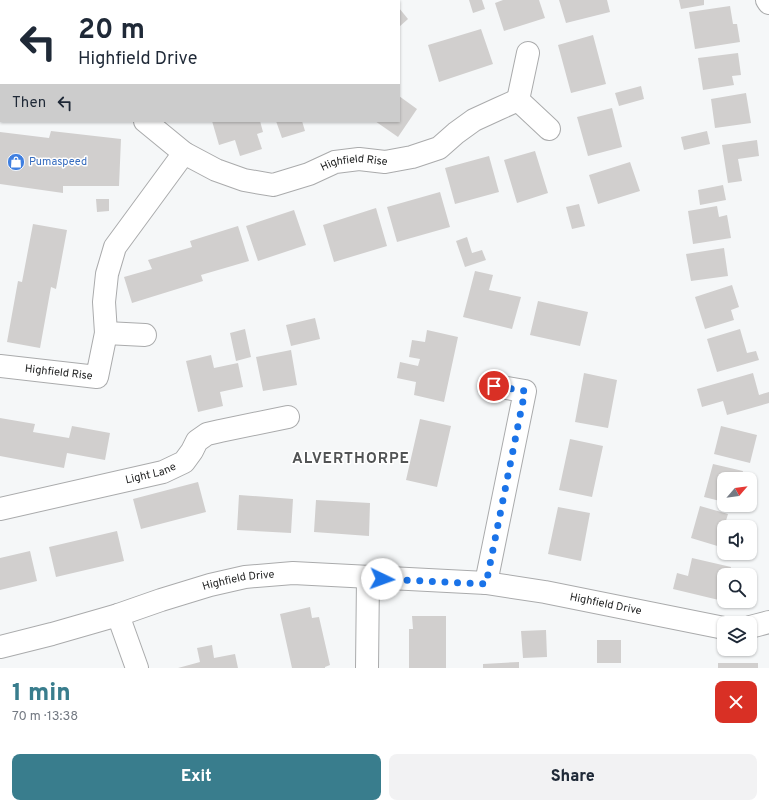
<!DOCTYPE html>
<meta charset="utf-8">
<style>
body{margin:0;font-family:Overpass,sans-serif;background:#f2f2f3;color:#1f2937;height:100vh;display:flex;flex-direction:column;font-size:15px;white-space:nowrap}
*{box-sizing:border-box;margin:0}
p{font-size:13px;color:#747a83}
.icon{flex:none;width:22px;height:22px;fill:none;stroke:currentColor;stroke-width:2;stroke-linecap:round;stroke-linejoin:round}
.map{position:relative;height:668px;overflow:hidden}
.details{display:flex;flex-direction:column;background:#fff;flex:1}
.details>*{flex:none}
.top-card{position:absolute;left:0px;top:0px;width:400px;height:122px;box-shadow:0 1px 3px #0004;background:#fff;color:#1f2937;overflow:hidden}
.needle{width:26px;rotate:62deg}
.tools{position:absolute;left:717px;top:472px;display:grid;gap:8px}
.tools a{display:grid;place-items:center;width:40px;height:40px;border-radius:8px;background:#fff;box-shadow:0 1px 3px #0004;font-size:20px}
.pin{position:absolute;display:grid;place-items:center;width:34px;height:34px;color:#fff;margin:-17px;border:2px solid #fff;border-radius:50%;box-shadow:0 1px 4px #0007}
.me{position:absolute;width:44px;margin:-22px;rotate:93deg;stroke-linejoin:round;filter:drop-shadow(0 0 3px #0008)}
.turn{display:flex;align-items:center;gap:14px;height:84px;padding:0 12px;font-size:18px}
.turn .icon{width:52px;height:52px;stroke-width:2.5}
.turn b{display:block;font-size:28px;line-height:34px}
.then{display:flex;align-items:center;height:38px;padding:0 12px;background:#0003;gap:8px;font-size:15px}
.round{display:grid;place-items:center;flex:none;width:42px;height:42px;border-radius:8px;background:#f2f2f3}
.summary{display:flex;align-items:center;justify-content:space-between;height:68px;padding:0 12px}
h1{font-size:24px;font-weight:800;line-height:30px;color:#397d8d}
.button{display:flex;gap:8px;margin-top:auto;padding:8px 12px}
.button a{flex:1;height:46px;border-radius:8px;background:#397d8d;color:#fff;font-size:16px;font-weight:800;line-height:46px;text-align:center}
.button a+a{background:#f2f2f3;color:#1f2937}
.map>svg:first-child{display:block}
.building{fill:#d1cfce}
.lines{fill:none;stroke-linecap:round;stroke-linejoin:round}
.service-casing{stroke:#aaabac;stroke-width:14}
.minor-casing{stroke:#aaabac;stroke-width:24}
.service{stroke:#fff;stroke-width:13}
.minor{stroke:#fff;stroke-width:22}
.route{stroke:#1a73e8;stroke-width:7;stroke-dasharray:0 12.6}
.labels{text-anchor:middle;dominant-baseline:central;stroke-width:3;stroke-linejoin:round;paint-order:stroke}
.shop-label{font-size:11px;fill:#366cbe;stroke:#fff;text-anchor:start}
.street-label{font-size:11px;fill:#1d1e1e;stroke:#fff}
.district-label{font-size:15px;font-weight:bold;letter-spacing:1px;fill:#515354;stroke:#fff}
</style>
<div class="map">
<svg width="769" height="668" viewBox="0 0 769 668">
<rect width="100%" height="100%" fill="#f5f7f8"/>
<!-- building -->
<path class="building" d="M469,0H482L485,9L473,13Z
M503,0H539L545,18L504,31L495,3Z
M559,0H607L610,12L566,23Z
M679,0H704V5L681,9Z
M730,6L733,24H737L740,42L695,49L689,12Z
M399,8L408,19L399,27Z
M481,29L493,64L439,82L428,45Z
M593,35L606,84L571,93L558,45Z
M738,53L741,75L732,76L734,85L703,90L698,58Z
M641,86L644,99L619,106L615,93Z
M746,93L751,123L715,128L711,99Z
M399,96L417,109L398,137L375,121H399Z
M612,108L622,147L588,156L577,117Z
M212,121H260L263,132L257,134L262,149L240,156L235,140L219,145Z
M276,121H302L305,131L282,138Z
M51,131L121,139L119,186H63V193L0,184V132L49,138Z
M707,131L710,144L684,150L681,137Z
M757,140L759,156L738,159L742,181L728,183L722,145Z
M535,151L548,193L517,203L504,160Z
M489,156L499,192L455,204L445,168Z
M630,162L640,191L598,204L589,175Z
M723,185L726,200L700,205L698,190Z
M440,192L450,227L397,242L387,207Z
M96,199H109V211L97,212Z
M579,204L585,226L572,229L566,207Z
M717,206L719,217L727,215L731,238L693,244L688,211Z
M376,208L387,246L334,262L323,225Z
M294,210L306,245L258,261L246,226Z
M33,224L67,230L56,289L51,287L40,348L7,342L18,281L22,282Z
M238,226L249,261L201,275L203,281L132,303L124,277L152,269L148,260L192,247L190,241Z
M467,237L472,253L482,250L486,260L465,267L456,241Z
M724,248L728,276L691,281L686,254Z
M475,271L493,275L489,290L521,297L512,329L463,317Z
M732,285L739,307L731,310L734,320L705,329L695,297Z
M538,301L588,312L580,346L530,335Z
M315,318L320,339L291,346L286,325Z
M245,329L251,357L236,361L230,333Z
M740,329L747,353L756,351L759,360L717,372L707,339Z
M427,330L458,337L444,402L414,395L416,382L397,378L400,362L418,366L420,359L409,357L412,340L425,342Z
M291,350L297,385L263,391L256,357Z
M211,355L214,368L238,363L243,387L220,392L223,406L198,412L186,361Z
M584,373L617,380L608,428L575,422Z
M753,373L759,395L769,392V403L727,415L723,401L702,407L697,389Z
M0,418L35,424L33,432L69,438L72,426L110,433L105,460L67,453L64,468L0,456Z
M420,419L451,426L437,487L406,480Z
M721,426L757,435L750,463L714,454Z
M570,439L603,446L592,497L559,490Z
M713,464L743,471L741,479H724V502L704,497Z
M198,482L206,512L141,529L133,499Z
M239,495L293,499L291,533L237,530Z
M316,500L370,503L369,536L314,532Z
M700,506L728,514L725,524L731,526V527H724V548L691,538Z
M558,507L590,513L581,561L548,554Z
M117,531L124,561L56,577L49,547Z
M30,551L37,581L0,590V558Z
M692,558L731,567L729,575H724V597L723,601L673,589L677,573L688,576Z
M310,607L312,618L319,617L330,665L325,667V668H292L280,614Z
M412,616H446V668H409V629H413Z
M546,630L547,657L523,658L521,631Z
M597,640H621V663H597Z
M212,645L214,658L235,654L238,668H178L200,662L197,648Z
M519,662V668H483V664Z
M718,663H758V668H718Z"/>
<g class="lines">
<defs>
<path id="service" d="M268,1L269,0"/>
<g id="minor">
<path d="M767,0L769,3"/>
<path d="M96,1L97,0"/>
<path d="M528,53L518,100L549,129"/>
<path d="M0,72H1"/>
<path id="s1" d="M145,121L184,153L216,170L244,180L273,185L309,174L335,162L359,159L385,162L412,157L439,148L456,133L474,120L498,109L518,100"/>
<path d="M106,333L145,335"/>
<path id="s2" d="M0,366L97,377L106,333L104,302L107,274L115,247L184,153"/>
<path id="s3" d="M0,509L163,472L184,462L192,451L197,441L207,434L220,431L288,417"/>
<path d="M486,583L525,391L494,386"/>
<path d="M118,615L137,668"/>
<path d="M750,627L769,622"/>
<path id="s4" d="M0,647L52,634L118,615L161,600L210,585L245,577L293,573L486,583L545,592L724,628"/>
<path d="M367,668L368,578"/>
</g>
</defs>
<!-- service casing -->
<use href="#service" class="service-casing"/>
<!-- minor casing -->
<use href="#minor" class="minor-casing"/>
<!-- service -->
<use href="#service" class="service"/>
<!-- minor -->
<use href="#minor" class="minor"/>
</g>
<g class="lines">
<!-- route -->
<path class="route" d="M382,579L486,584L525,391L494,386"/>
</g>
<!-- icons -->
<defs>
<symbol id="shop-disc" viewBox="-11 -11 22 22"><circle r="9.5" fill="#3f7fe0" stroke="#fff"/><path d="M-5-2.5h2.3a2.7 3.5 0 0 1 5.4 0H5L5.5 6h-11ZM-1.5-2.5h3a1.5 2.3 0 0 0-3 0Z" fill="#fff"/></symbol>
</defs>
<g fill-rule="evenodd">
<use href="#shop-disc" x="6" y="152" width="20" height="20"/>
</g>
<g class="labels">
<!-- shop labels -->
<g class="shop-label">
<text x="29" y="162">Pumaspeed</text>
</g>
<!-- street labels -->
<g class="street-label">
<text stroke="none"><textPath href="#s1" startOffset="231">Highfield Rise</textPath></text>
<text stroke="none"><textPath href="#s2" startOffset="59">Highfield Rise</textPath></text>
<text stroke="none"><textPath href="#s3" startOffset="155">Light Lane</textPath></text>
<text stroke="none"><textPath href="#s4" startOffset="248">Highfield Drive</textPath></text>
<text stroke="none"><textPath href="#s4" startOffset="618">Highfield Drive</textPath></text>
</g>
<!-- district labels -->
<g class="district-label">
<text x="351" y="459">ALVERTHORPE</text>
</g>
</g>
</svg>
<div class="tools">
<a><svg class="needle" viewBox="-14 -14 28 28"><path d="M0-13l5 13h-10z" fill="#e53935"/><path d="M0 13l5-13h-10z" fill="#747a83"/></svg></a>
<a><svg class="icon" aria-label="sound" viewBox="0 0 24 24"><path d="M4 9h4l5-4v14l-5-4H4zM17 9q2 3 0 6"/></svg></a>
<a><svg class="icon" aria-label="search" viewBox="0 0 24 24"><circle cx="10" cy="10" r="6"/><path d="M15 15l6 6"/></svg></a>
<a><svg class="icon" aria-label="layers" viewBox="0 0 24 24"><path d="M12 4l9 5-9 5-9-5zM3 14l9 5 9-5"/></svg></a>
</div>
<div class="pin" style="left:494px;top:386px;background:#d93025"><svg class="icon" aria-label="arrive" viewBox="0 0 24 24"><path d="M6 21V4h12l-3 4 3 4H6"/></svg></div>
<svg class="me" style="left:382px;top:579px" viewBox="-20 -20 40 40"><circle r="19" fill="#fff"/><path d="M0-13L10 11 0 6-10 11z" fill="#1a73e8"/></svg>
<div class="top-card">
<div class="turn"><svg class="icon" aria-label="left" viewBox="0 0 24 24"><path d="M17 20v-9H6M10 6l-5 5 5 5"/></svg><div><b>20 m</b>Highfield Drive</div></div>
<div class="then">Then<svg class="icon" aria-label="left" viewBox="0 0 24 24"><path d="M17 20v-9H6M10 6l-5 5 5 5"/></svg></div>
</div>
</div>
<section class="details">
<div class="summary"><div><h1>1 min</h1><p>70 m · 13:38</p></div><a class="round" style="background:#d93025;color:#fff"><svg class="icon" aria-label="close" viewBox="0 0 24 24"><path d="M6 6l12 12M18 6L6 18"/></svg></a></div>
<div class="button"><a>Exit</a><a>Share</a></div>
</section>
